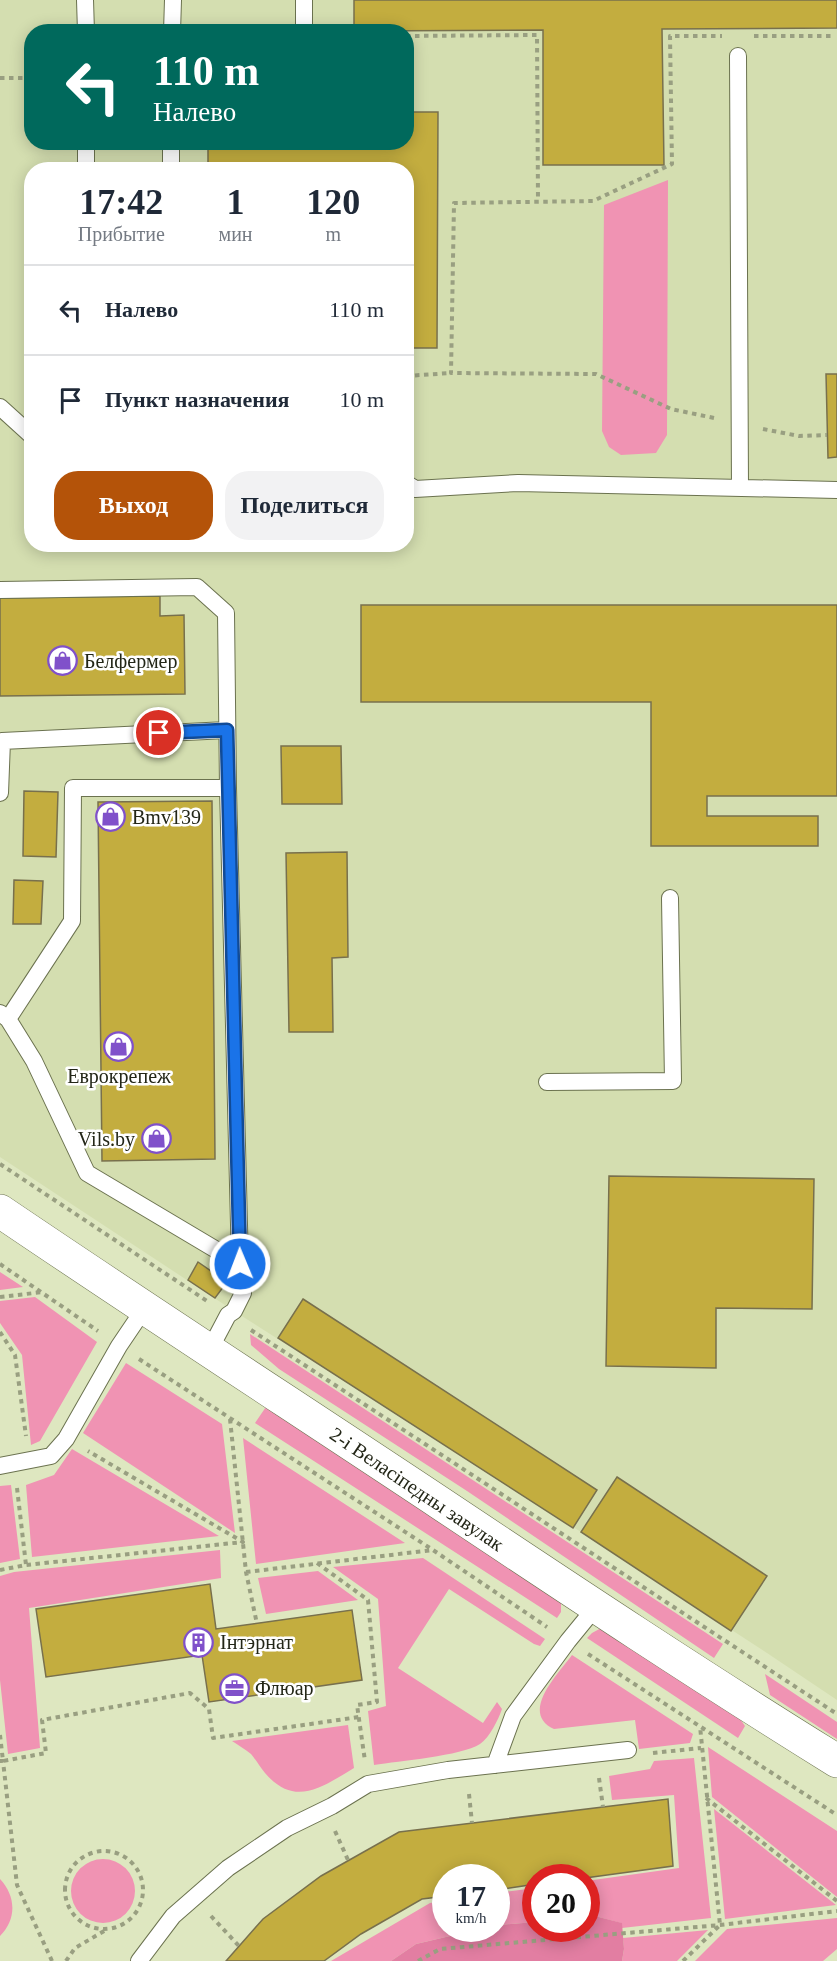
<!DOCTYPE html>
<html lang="ru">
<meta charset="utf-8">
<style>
body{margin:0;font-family:Georgia,serif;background:#f2f2f3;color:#1f2937;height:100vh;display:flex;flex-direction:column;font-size:22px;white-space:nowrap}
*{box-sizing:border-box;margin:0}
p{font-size:20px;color:#747a83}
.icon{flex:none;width:33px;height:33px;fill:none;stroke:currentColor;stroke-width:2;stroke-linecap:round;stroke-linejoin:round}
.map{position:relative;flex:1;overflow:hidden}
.sheet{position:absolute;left:24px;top:162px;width:390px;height:390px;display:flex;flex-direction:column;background:#fff;border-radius:24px;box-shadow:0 3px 15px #0003}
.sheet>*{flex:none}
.hud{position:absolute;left:24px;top:24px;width:390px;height:126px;border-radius:24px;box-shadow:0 3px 15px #0003;background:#00695c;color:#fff;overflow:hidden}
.speed{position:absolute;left:432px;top:1864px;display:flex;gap:12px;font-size:30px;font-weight:700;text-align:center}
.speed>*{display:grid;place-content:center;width:78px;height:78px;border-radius:50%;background:#fff;box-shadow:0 3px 15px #0003;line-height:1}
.speed small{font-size:15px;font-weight:400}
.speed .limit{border:9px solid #d22;background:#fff;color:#111}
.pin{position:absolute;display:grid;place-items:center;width:51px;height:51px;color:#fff;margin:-26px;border:3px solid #fff;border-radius:50%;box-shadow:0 2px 6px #0007}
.me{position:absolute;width:66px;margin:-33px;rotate:359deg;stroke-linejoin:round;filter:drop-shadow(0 0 4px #0008)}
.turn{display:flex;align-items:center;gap:21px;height:126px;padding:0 30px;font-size:27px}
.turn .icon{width:78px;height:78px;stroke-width:2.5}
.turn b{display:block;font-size:42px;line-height:51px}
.eta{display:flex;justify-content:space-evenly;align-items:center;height:102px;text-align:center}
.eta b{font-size:36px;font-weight:600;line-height:42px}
.cta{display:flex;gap:12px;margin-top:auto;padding:12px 30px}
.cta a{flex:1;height:69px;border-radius:24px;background:#b45309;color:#fff;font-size:24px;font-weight:600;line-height:69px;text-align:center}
.cta a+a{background:#f2f2f3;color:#1f2937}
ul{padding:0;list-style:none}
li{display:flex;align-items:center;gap:18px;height:90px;padding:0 30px;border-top:2px solid #e0e1e3}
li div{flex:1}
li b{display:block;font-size:22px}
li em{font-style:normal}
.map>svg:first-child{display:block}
.built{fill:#d4deb0;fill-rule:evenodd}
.green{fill:#f093b3}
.forest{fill:#e27ea2}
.building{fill:#c3ad3f;stroke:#78704d;stroke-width:1.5}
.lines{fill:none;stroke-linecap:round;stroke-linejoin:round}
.service-casing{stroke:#6b724f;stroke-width:18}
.minor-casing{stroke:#6b724f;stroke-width:34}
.path{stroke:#999f81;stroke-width:4;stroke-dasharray:4.5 4.5;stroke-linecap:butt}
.service{stroke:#fff;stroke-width:16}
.minor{stroke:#fff;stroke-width:33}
.route-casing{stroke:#114b97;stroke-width:15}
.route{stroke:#1a73e8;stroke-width:10}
.labels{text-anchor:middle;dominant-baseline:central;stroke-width:5;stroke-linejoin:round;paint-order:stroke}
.poi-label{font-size:20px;fill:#232617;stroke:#fff;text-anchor:start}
.street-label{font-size:20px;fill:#232617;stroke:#fff}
</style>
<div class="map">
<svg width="837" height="1961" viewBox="0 0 837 1961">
<rect width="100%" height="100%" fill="#dee7c0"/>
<!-- built -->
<path class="built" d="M0,0H837V1700L767,1653L581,1532L234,1311L0,1157ZM32,32H406V142H32ZM32,170H406V544H32Z"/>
<!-- green -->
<path class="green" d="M668,180L667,435L656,453L621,455L609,447L602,431L604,205Z
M0,1272L23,1287L0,1290Z
M35,1297L97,1342L40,1441L31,1445L22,1355L0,1323V1301Z
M250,1334L723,1644L714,1658L467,1491L279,1369L251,1345Z
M126,1363L222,1424L235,1533L83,1433Z
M270,1401L561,1597V1612L557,1618L255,1423Z
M243,1438L405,1543L256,1564Z
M72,1449L219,1536L32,1557L26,1485L54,1475Z
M11,1485L20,1559L0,1563V1486Z
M220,1550L221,1578L29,1608L40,1748L8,1754L0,1680V1576L14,1572Z
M423,1558L545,1639L540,1646L534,1644L449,1589L398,1668L483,1723L497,1702L502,1709C498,1720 490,1737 480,1744C461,1756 399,1761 374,1765L368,1711L386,1706L378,1599L333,1567Z
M318,1571L358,1600L266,1614L258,1578Z
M603,1627L733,1709L745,1726L738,1738L587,1638L592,1633Z
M572,1655L693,1734L690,1743L639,1749L635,1720L554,1729C519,1713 558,1674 572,1655Z
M765,1674L837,1722V1739L770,1695Z
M348,1725L354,1768C322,1787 295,1808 265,1773C260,1767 256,1760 251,1754C245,1749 238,1745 232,1741Z
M708,1747L837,1831V1897L712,1797Z
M694,1758L711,1918L622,1928L621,1923L595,1916L587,1917L586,1881L679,1868L674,1795L612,1800L609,1776L650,1769L654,1761Z
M714,1809L836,1905L725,1919Z
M71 1891a32 32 0 1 1 64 0a32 32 0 1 1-64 0Z
M0,1879C16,1896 17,1919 0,1936Z
M535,1888V1922L497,1925L496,1893Z
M445,1901L446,1929H480L416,1944L391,1961H331L430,1903Z
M837,1918V1949L823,1961H695L727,1929Z
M708,1930L677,1961H622L624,1949L623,1938Z"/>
<!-- forest -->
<path class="forest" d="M595,1916L622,1923L624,1949L622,1961H391L416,1944L480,1929H496L497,1925H499L535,1922L536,1929H586L587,1917Z"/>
<!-- building -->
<path class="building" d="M354,0H837V28L662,29L664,165H543V30L354,31Z
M406,112H438L437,348H406V170H208V142H406Z
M826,374H837V457L828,458Z
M160,596V616L184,615L185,694L0,696V598Z
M361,605H837V796H707V816H818V846H651V702H361Z
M281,746H341L342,804H282Z
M24,791L58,792L56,857L23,856Z
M212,801L215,1159L102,1161L98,802Z
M347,852L348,957L332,958L333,1032H289L286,853Z
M14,880L43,881L41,924H13Z
M609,1176L814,1179L812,1309L716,1308V1368L606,1366Z
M198,1262L227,1282L215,1298L188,1280Z
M303,1299L597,1490L573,1528L278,1338Z
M617,1477L767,1576L731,1631L581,1532Z
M210,1584L216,1629L352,1610L362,1680L209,1702L202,1655L46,1677L36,1609Z
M668,1799L673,1866L585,1878H536V1884L496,1890V1878H446V1896L422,1899L361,1934L324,1961H226L263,1919L321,1876L399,1832Z"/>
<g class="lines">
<defs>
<path id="service" d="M85,0L86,32
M172,32L173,0
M304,32V0
M738,56L740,488
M86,142V170
M171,170V142
M0,407L32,436
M406,483L415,489L518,483L837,490
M0,590L197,587L226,613L228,788L240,1264L243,1293L234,1311L228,1315L209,1351
M0,793L2,741L227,730
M0,1013L8,1019L34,1061L87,1173L240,1264
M8,1019L72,921L73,788H228
M547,1082L673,1081L670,898
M0,1466L51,1456L66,1439L119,1346L144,1309
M495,1765L513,1716L568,1641L595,1608
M139,1961L173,1916L228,1868L287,1828L332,1806L368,1784L448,1770L628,1750"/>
<path id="minor" d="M0,1211C146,1310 294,1406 440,1503C572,1591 703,1678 837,1761"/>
</defs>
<!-- service casing -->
<use href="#service" class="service-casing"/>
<!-- minor casing -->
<use href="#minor" class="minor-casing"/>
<!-- path -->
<path class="path" d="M406,36L537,35L538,201
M754,36H834
M0,78H32
M406,376L451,373
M714,418L671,409L596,374L451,373L454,203L593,201L672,164L670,36H722
M763,429L799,436L827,435
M0,1164L207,1301
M0,1264L98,1331
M0,1297L43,1292
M251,1330L837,1714
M0,1332L15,1355L26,1436
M139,1359L433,1550L547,1627
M230,1419L246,1572L257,1624
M17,1488L26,1565
M317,1563L368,1600L377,1702L357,1705L365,1761
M0,1570L26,1565L243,1542L88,1451
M246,1572L433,1550
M588,1654L837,1815
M0,1735L3,1761L46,1753L42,1720L190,1693L209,1709L213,1738L359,1717
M653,1753L701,1748
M0,1761H3L17,1885L52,1961
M599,1778L603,1807
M469,1794L472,1823
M706,1798L837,1901
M335,1831L348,1860
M65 1890a39 39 0 1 1 78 0a39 39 0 1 1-78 0Z
M211,1916L239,1946
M66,1961L75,1948L106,1930
M418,1961L440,1949L720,1925L837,1911
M683,1961L720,1925L700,1726"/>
<!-- service -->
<use href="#service" class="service"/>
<!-- minor -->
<use href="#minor" class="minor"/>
</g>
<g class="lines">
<defs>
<path id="route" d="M159,733L227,730L240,1264"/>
</defs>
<!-- route casing -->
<use href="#route" class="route-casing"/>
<!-- route -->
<use href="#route" class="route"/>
</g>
<!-- icons -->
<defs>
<symbol id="shop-ring" viewBox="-11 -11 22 22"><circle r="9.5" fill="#fff" stroke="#8051ca" stroke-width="1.5"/><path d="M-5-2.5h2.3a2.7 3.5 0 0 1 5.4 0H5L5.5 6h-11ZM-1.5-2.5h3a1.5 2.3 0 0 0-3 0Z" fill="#8051ca"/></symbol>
<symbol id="building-ring" viewBox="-11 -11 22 22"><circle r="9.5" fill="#fff" stroke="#8051ca" stroke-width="1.5"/><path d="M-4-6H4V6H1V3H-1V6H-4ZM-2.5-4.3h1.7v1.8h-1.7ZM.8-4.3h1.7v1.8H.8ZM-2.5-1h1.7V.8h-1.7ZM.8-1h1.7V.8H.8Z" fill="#8051ca"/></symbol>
<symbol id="office-ring" viewBox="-11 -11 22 22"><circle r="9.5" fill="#fff" stroke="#8051ca" stroke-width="1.5"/><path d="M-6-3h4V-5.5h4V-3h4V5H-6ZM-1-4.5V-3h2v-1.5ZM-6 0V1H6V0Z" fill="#8051ca"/></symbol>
</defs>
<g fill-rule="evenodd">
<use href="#shop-ring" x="46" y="644" width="33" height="33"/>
<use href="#shop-ring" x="94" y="800" width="33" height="33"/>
<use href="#shop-ring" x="102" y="1030" width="33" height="33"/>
<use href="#shop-ring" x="140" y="1122" width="33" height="33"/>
<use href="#building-ring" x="182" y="1626" width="33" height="33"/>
<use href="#office-ring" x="218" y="1672" width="33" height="33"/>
</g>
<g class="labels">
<!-- poi labels -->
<g class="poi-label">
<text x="84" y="661">Белфермер</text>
<text x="132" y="817">Bmv139</text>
<text x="119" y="1076" text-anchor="middle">Еврокрепеж</text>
<text x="135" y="1139" text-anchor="end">Vils.by</text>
<text x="220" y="1642">Інтэрнат</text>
<text x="255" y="1688">Флюар</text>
</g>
<!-- street labels -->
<g class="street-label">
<text transform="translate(417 1489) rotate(34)">2-і Веласіпедны завулак</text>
</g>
</g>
</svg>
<div class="speed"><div>17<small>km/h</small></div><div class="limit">20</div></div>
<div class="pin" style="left:159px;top:733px;background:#d93025"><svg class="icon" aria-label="arrive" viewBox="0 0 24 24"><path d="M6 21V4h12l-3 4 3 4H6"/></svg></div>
<svg class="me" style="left:240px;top:1264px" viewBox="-20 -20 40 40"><circle r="17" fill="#1a73e8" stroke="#fff" stroke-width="3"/><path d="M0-11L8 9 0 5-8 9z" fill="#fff"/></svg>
<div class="hud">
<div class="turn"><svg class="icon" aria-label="left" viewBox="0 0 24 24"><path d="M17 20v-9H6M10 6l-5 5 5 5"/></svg><div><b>110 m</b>Налево</div></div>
</div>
<section class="sheet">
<div class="eta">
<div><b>17:42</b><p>Прибытие</p></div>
<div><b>1</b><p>мин</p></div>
<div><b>120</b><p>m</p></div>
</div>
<ul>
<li><svg class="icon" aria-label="left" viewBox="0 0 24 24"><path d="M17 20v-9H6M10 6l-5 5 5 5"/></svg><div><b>Налево</b></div><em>110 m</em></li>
<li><svg class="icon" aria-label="arrive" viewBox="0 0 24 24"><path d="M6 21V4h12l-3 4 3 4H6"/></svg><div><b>Пункт назначения</b></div><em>10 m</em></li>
</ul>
<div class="cta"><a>Выход</a><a>Поделиться</a></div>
</section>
</div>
